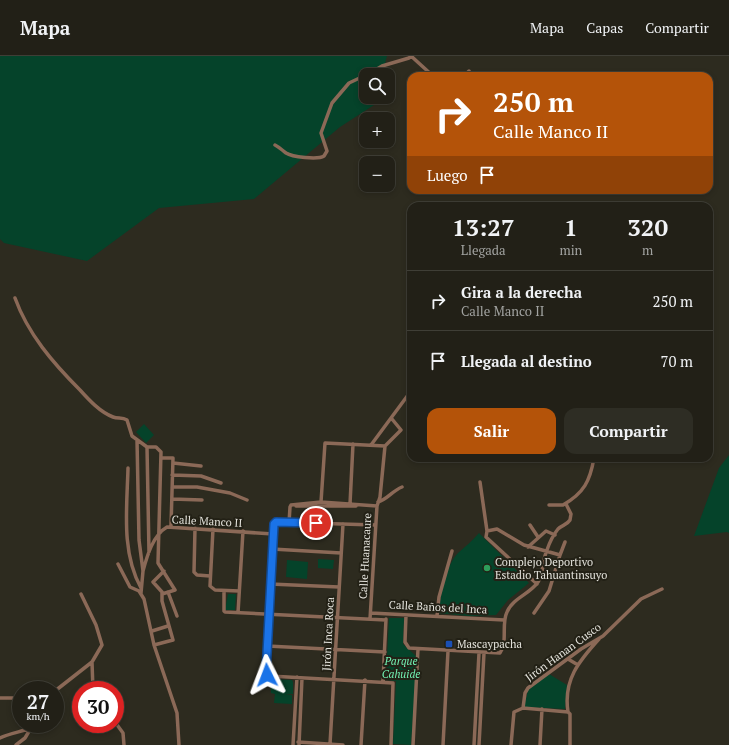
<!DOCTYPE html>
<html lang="es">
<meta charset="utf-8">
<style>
body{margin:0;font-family:"PT Serif",serif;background:#2e2d24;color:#f1f3f6;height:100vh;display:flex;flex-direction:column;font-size:15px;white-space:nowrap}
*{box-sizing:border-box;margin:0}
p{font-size:13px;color:#a2a3a1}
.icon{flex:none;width:22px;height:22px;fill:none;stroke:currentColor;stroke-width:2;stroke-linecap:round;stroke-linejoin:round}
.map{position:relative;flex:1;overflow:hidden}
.sheet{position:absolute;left:407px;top:146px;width:306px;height:260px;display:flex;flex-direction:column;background:#222017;border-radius:12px;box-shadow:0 2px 6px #0003,0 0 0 1px #3f3e36}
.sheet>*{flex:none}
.guide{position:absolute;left:407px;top:16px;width:306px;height:122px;border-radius:12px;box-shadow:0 2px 6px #0003,0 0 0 1px #3f3e36;background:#b45309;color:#fff;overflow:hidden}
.controls{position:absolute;left:359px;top:12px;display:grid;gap:8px}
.controls a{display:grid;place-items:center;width:36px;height:36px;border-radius:8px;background:#222017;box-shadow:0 2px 6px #0003,0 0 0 1px #3f3e36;font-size:20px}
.speed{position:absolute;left:12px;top:625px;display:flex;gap:8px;font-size:20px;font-weight:700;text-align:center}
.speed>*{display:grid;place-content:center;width:52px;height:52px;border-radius:50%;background:#222017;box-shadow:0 2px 6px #0003,0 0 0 1px #3f3e36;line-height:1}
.speed small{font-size:10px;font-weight:400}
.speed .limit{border:6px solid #d22;background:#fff;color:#111}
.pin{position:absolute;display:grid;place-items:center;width:34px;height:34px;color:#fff;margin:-17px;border:2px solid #fff;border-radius:50%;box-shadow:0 1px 4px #0007}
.me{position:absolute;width:44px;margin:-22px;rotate:357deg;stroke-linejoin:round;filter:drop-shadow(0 0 3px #0008)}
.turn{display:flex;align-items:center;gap:14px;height:84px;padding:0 20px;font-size:18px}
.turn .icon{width:52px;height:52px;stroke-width:2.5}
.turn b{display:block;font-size:28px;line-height:34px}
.then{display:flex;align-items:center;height:38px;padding:0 20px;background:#0003;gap:8px;font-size:15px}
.eta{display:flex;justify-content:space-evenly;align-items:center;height:68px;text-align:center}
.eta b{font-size:24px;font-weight:800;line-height:28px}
.cta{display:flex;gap:8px;margin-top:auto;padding:8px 20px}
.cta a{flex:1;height:46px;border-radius:12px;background:#b45309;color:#fff;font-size:16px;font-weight:800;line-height:46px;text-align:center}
.cta a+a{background:#2e2d24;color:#f1f3f6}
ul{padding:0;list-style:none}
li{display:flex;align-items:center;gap:12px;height:60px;padding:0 20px;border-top:1px solid #3f3e36}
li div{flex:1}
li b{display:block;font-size:15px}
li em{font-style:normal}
header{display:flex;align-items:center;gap:24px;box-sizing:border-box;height:56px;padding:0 20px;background:#222017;border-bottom:1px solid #3f3e36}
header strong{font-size:19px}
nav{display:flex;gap:22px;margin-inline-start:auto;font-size:14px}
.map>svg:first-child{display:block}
.green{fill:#05432a}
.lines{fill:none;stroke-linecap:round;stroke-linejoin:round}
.street{stroke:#8b6957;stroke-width:3.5}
.route-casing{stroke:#114b97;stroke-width:10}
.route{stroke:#1a73e8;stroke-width:7}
.leisure-dot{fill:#2e9e5b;stroke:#232116;stroke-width:1.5}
.transit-dot{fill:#1a4fb4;stroke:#232116;stroke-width:1.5}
.labels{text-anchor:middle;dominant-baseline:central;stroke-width:4;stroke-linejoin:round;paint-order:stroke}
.street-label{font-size:11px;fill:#e4e3dc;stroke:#232116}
.poi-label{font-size:11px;fill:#e4e3dc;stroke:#232116;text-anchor:start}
.park-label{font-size:11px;font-style:italic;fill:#72f2b4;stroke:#232116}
</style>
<header>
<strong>Mapa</strong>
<nav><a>Mapa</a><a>Capas</a><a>Compartir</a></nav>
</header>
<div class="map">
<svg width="729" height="689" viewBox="0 0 729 689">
<rect width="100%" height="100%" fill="#2d2b1f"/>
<!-- green -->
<path class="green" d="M0,0H387L382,19H366V41H376L374,49L340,71L254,143L159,152L87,205L4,187L0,183Z
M144,368L154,379L146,387L136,376Z
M729,399V477L727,476L694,480L719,412Z
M479,477L529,527L508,544L496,559L469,560L439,557C440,540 446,509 458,497C465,491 473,484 479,477Z
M318,503L334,504L333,513L318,512Z
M287,504L308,506L307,523L286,521Z
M228,538H236L235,554H225Z
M389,562H404L403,588L417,601L411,689L393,688L396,625L388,624L386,621Z
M549,618L567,629L565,653L524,651L528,634Z
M270,623L292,624L293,626V638H285L292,639V648L274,647L275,638L271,637Z"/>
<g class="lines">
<!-- street -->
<path class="street" d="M411,0L433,20
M367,19L382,10L409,2L411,0
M464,20L469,15L471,20
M275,89C279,91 282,94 286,97C292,101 318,104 324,100L327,95L321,77L332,47L349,27L366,19
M15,242C28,278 53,307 80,334C89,344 100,356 113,361C118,363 122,361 127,364L132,380L147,391L149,496
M137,384L139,484L143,515L141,537
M371,389L411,335
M385,390L401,374L392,363
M147,391H156L161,396L158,507L175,534L162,538
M161,402H173L171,470
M173,407L201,410
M128,412C127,452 121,496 141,532
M172,419L201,420L221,427
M480,426L487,475L486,481L537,528
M172,431H197L230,437L247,444
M172,443L202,444
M321,446L325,387L385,390
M378,446C388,443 392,435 402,431
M350,448L353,388
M549,449H563C584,437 590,425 594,402
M296,450H356
M289,467L290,451L291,449L321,446L377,450
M375,469L276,466L274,469L266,616L270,620L393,627L391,689
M530,469L538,481
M195,472L194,516L197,519L210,520
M213,473L210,530L215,534L239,535
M487,475L497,473L524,489L560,499L549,535L534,557
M528,491L546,475L555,479
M272,493L341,497
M560,499L565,486
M118,508L130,531L139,535L144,543L154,589L177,657L179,689
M143,515C147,500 153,479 167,471L273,478
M270,528L339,531
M224,535V555L225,556L386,564
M168,536L177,560
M238,557L243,475
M371,557L504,564
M406,559L405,586L409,592L500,597C508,587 501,568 507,556C513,542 530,538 538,526C544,516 542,505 547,494C549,488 554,478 558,473C562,469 567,469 570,464L571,458L566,448
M437,560L439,541L452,495
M370,563L377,450L380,441L385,390
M152,575L168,570
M154,589L173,584L162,545V536L153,526L164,515
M267,590L385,596
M568,603L578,609
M92,606L93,634
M383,625L386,563
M55,635L92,606L102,589L96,569L81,538
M0,642H21
M523,652L525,637L528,632L581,593L603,580L641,543L662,533
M568,656C563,624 579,605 599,583
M115,666L123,677L124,689
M0,682C12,676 29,675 38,668
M298,686L343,689
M330,688L343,468
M16,689L25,682L31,672
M293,689L297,621
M299,689L302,622
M361,689L365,624
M413,689L418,593
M443,689L448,595
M474,689L479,597
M479,689L484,597
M511,689L514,656L523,652L568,656L570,658V689
M540,689L542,653"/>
</g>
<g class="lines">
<defs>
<path id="route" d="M267,619L266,616L274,468L276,466L316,467"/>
</defs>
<!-- route casing -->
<use href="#route" class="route-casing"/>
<!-- route -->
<use href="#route" class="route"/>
</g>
<!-- markers -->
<circle class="leisure-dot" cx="487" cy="512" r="4"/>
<rect class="transit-dot" x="445" y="584" width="8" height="8" rx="2"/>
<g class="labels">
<!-- street labels -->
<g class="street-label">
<text transform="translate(207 465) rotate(3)">Calle Manco II</text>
<text transform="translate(365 500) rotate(-87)">Calle Huanacaure</text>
<text transform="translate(438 551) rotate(3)">Calle Baños del Inca</text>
<text transform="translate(328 578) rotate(-87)">Jirón Inca Roca</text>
<text transform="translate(563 596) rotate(-36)">Jirón Hanan Cusco</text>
</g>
<!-- poi labels -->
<g class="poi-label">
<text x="495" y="506">Complejo Deportivo<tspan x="495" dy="13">Estadio Tahuantinsuyo</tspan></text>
<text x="457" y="588">Mascaypacha</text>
</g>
<!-- park labels -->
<g class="park-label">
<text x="401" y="605">Parque<tspan x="401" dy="13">Cahuide</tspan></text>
</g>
</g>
</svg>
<div class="controls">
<a><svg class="icon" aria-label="search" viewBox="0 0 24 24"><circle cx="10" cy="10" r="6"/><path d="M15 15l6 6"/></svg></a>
<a>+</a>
<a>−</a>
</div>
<div class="speed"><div>27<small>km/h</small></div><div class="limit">30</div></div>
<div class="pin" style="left:316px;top:467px;background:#d93025"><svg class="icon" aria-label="arrive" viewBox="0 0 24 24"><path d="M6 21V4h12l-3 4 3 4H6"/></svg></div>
<svg class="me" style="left:267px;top:619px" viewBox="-20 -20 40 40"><path d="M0-17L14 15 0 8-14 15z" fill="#1a73e8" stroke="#fff" stroke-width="4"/></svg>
<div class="guide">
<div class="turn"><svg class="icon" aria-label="right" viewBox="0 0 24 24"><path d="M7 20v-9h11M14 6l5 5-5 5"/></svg><div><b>250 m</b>Calle Manco II</div></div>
<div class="then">Luego<svg class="icon" aria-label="arrive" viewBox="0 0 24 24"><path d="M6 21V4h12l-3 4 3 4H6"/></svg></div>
</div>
<section class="sheet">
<div class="eta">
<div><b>13:27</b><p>Llegada</p></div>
<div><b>1</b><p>min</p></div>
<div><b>320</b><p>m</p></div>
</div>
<ul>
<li><svg class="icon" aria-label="right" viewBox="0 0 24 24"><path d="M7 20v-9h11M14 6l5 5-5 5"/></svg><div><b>Gira a la derecha</b><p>Calle Manco II</p></div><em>250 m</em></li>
<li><svg class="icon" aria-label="arrive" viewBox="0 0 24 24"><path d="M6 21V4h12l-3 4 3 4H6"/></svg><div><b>Llegada al destino</b></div><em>70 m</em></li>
</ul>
<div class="cta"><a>Salir</a><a>Compartir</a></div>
</section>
</div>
